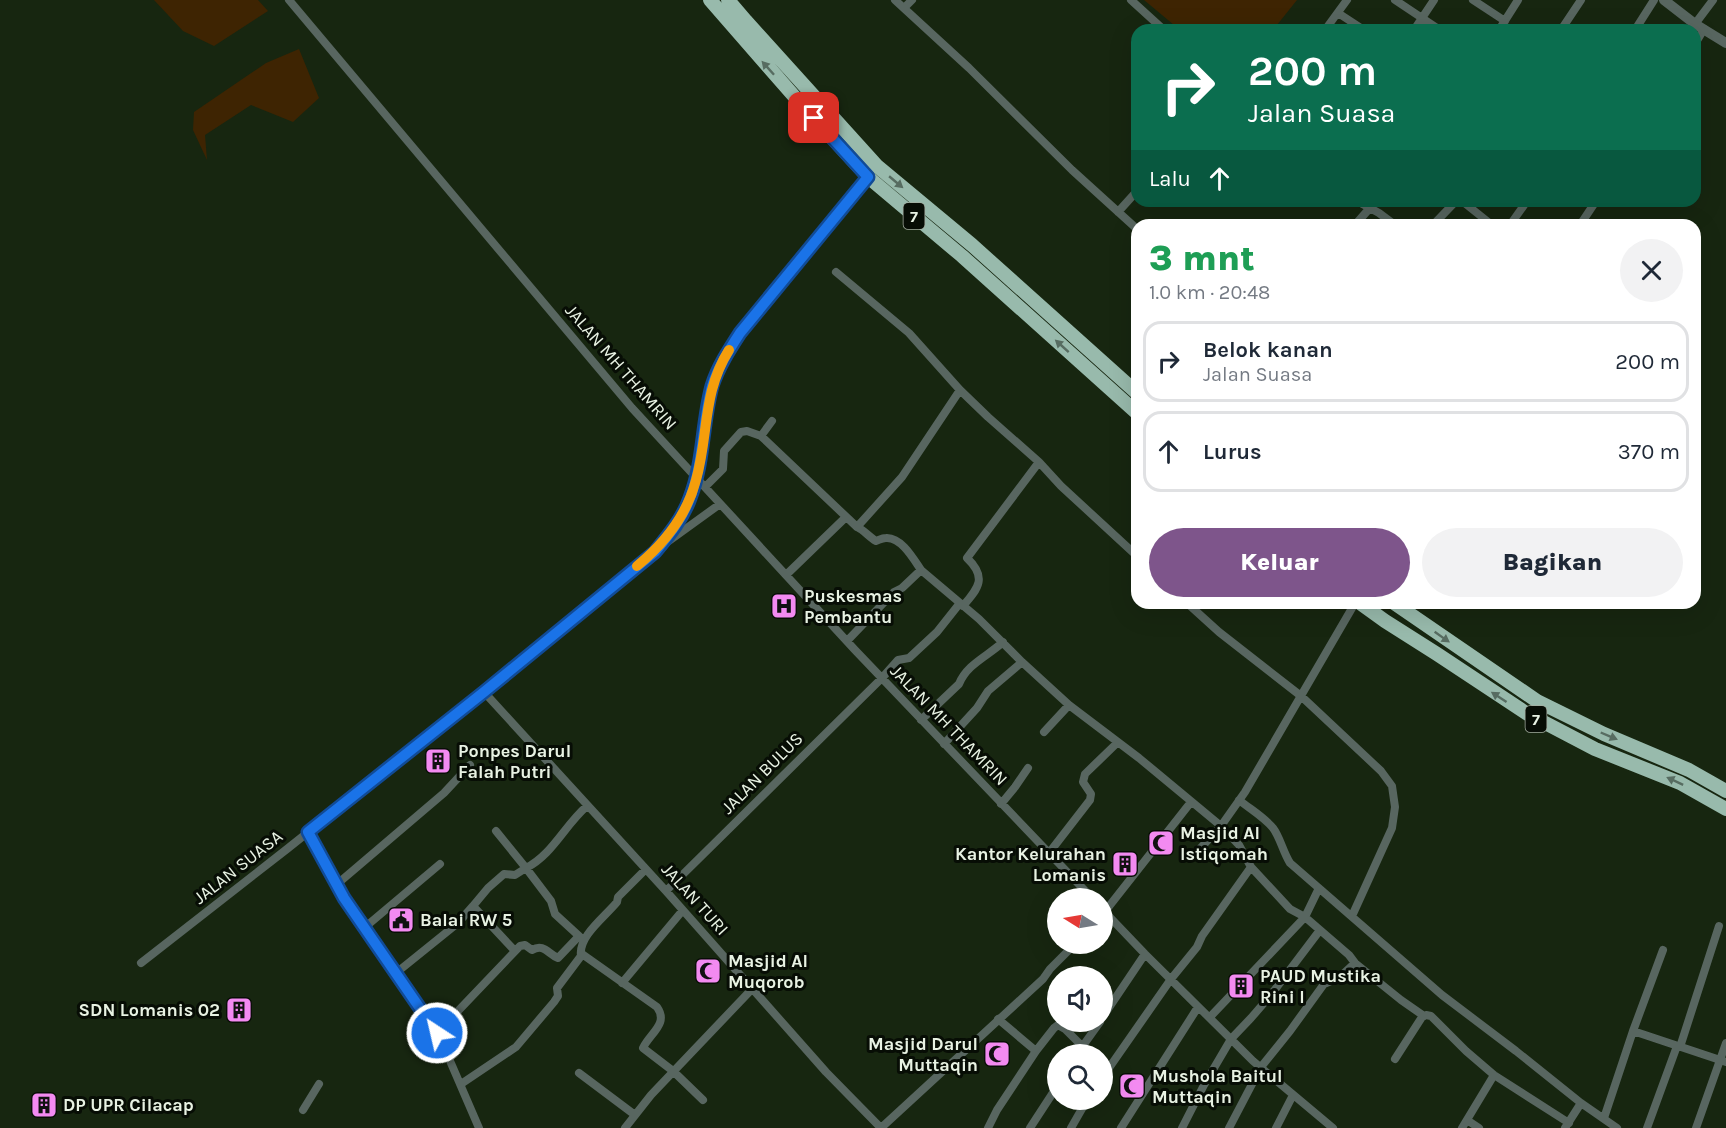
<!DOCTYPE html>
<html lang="id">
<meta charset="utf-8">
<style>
body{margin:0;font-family:Karla,sans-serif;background:#f2f2f3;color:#1f2937;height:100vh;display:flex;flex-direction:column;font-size:22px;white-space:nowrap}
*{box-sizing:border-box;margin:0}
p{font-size:20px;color:#747a83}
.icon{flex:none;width:33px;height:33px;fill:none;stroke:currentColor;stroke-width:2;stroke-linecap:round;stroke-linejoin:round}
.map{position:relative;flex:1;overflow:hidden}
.sheet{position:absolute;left:1131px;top:219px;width:570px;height:390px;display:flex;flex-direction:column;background:#fff;border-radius:18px;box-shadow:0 6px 24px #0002}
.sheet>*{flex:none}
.top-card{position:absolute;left:1131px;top:24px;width:570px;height:183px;border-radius:18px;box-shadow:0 6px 24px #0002;background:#0b6e4f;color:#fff;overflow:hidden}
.needle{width:39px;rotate:281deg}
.buttons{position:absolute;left:1047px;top:888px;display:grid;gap:12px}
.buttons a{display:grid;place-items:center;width:66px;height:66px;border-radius:50%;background:#fff;box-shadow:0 6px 24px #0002;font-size:30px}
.pin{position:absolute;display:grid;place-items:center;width:51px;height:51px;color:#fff;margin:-26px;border-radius:12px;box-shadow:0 3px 9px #0006}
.me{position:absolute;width:66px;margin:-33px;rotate:325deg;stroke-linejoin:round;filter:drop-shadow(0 0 4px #0008)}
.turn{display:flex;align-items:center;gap:21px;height:126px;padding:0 18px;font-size:27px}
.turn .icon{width:78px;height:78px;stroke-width:2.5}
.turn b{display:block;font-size:42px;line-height:51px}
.then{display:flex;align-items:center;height:57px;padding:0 18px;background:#0003;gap:12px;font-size:22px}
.round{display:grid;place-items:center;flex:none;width:63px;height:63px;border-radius:32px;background:#f2f2f3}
.overview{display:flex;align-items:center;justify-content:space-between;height:102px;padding:0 18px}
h1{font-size:36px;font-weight:800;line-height:45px;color:#1e9e55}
.primary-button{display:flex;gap:12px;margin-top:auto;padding:12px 18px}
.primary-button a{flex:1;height:69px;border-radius:36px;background:#7e558b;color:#fff;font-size:24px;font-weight:800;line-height:69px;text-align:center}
.primary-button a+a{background:#f2f2f3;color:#1f2937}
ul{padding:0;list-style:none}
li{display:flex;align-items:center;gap:18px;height:81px;margin:0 12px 9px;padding:0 6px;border:3px solid #e0e1e3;border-radius:18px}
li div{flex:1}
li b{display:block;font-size:22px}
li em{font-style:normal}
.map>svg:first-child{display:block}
.green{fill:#3e2402}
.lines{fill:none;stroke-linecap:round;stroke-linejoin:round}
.minor{stroke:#586660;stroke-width:8}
.tertiary{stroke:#586660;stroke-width:10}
.trunk{stroke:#98baac;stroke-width:14}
.oneway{fill:#576c61}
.route-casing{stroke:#114b97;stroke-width:15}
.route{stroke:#1a73e8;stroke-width:10}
.slow{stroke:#f59e0b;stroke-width:10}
.labels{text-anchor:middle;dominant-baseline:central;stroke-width:6;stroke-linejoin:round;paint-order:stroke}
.shield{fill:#070d05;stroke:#a4ada0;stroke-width:1.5}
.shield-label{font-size:16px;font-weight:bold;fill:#e8f2e3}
.street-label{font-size:18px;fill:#e8f2e3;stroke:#070d05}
.poi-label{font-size:18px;font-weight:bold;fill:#e8f2e3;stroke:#070d05;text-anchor:start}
</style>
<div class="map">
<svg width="1726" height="1128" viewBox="0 0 1726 1128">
<rect width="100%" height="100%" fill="#172610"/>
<!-- green -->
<path class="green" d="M154,0H258L268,11L214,46L183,31Z
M1144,0H1297L1273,30H1180Z
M299,49L319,98L293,122L251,105L205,135L207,160L193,130L194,112L266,63Z"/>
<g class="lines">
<!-- minor -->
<path class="minor" d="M289,0L632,408L855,650L1092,898
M895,0L969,68L1072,170L1137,229
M1131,0L1164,30
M1395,0L1440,30
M1473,0L1505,21
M904,8L912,0
M1338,13L1364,30
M1695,24L1713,0
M1325,30L1347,0
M1414,30L1434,0
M1499,30L1518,0
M1561,30L1581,0
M1635,30L1654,0
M1695,44L1704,29
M1357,201L1379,213L1395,225
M1462,201L1492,225
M1118,212L1137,191
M1355,225L1369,209
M1433,225L1456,201
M1510,225L1527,201
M1580,225L1596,201
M836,272L909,333L960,390L988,417L1039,462L1061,486L1137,556
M761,436L772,421
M705,487L723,469L724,451L741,432L747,431L761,436L857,527C864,530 869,537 876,541C879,540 882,538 886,538C901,537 913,558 921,570L902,588L894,592L847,641
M857,527L902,477L960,390
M664,540C679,523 691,502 697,479C704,449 704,417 712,387C718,367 729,351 740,333L869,176
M921,570L979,619L1022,662L1069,705L1139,758L1221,826L1239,845L1251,867L1290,909L1305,917L1320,930L1349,955L1355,963L1401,1000L1424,1016
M786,575L846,517
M1187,603L1219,632L1301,696L1381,771L1392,786L1395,807L1392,828L1352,916
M963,606C979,588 987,577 967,558L1039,462
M484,692L666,891L826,1072L881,1128
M921,720L959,684C967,664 988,656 1003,642
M1044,732L1069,705
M944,744L977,708L988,691L1022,662
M1239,800C1250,809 1264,817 1273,828C1280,837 1283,852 1290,863L1442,995L1516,1051L1581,1103L1617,1128
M1001,804L1015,787L1028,768
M308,832L344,898L441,1040L479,1128
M1049,853L1090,800L1091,794L1083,782L1085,774L1117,743
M1196,853L1221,826L1245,792L1355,603
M336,885L444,793L470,765
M666,891L882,678L898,660L909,658L937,632L960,603
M473,906L488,888L504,874L515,875L526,868L496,831
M1102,909L1145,954L1253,1061L1333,1128
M1103,914L1191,802
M364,928L440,864
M579,936L555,914L551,901L526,868C553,854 564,826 587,806
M582,954L657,1007C669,1024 650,1033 643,1048L673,1071L703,1100
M141,963L287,849L484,692L655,551L720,504
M396,973L458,923L473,906L515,951
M622,983L683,910
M1210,1017L1305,917L1319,888
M1102,1018L1145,954
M1633,1031L1663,950
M437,1033L520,946L525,945L532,950C544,943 548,954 558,958L579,936L584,940
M1680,1047L1719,926
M1036,1051L1054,1028L1058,1025L1065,1029L1082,1046
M1077,1054L1100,1022
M1395,1059L1422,1017L1426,1015L1431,1016L1466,1051L1494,1075L1569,1123
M579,1073L635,1115
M1102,1078L1171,979L1197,947L1202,936L1251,867
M461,1084L516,1047L554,1002L558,996L557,988L581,956C578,936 605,917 617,902L618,897L646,869
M303,1110L319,1084
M1604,1118L1633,1031L1726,1062
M1467,1120L1479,1128
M625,1128L651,1095L752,989
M881,1128L1043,979L1050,969L1075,944
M988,1128L997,1110L1036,1051L998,1019
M1030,1128L1058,1085
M1071,1128L1087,1100
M1121,1128L1198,1007
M1182,1128L1204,1085L1231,1039L1251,1018L1270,996L1320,930
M1229,1128L1261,1067L1290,1031L1324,984L1340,977L1355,963
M1276,1128L1293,1095
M1462,1128L1494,1075
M1565,1128L1581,1103
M1647,1128L1677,1046
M1696,1128L1726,1043"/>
<!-- tertiary -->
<path class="tertiary" d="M1664,0L1695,24L1726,43"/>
<!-- trunk -->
<path class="trunk" d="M710,0L800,103L868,177L962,256L1137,413
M728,0L746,21L877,166L972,245L1137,393
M1360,603L1385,621L1437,654L1526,713L1595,749L1680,783L1726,809
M1394,603L1537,701L1604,734L1689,770L1726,791"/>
</g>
<!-- one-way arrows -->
<defs><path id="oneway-solid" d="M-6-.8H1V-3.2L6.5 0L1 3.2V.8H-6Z" transform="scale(1.5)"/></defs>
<g class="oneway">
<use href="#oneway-solid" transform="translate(768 68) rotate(-132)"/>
<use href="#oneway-solid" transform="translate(896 182) rotate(40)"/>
<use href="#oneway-solid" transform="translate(1062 346) rotate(-138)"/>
<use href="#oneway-solid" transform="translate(1442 637) rotate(35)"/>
<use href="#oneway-solid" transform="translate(1499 697) rotate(-147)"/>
<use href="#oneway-solid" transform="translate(1609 736) rotate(23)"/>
<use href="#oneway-solid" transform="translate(1675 781) rotate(-155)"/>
</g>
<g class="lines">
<defs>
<path id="route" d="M437,1033L344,898L308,832L484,692L655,552C669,535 683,518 690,498C704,462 702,423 712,386C718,367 729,350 740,333L868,177L814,118"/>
</defs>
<!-- route casing -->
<use href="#route" class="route-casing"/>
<!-- route -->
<use href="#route" class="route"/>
<!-- slow -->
<path class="slow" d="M637,566C665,543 687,515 696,480C709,434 702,393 729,350"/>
</g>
<!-- icons -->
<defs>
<symbol id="hospital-square" viewBox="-11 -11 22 22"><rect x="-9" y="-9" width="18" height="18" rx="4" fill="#f38af1" stroke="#070d05"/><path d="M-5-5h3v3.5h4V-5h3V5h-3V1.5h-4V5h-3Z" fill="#111"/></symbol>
<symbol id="building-square" viewBox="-11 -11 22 22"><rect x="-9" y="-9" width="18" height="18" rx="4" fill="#f38af1" stroke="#070d05"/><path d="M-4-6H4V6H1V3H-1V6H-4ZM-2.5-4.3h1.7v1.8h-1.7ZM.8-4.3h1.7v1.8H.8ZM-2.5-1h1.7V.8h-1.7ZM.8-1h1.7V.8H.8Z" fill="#111"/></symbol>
<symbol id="mosque-square" viewBox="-11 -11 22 22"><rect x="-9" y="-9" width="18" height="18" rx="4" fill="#f38af1" stroke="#070d05"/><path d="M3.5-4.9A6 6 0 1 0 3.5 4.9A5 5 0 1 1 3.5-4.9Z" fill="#111"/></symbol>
<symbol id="civic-square" viewBox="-11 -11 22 22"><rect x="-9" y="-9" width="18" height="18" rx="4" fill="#f38af1" stroke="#070d05"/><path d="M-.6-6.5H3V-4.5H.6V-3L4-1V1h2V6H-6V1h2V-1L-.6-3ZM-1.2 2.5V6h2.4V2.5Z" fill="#111"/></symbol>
</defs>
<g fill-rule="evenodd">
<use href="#hospital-square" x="769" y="591" width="30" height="30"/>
<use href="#building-square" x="423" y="746" width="30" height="30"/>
<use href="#mosque-square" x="1146" y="828" width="30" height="30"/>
<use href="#building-square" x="1110" y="849" width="30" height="30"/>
<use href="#civic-square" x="386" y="905" width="30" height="30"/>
<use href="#mosque-square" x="693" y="956" width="30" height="30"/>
<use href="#building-square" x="1226" y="971" width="30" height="30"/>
<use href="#building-square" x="224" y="995" width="30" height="30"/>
<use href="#mosque-square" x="982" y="1039" width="30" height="30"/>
<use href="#mosque-square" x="1117" y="1071" width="30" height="30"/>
<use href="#building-square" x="29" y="1090" width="30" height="30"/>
</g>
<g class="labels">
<!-- shield labels -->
<g class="shield">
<rect x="903.5" y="203" width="21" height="26" rx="4.5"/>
<rect x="1525.5" y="706" width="21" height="26" rx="4.5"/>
</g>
<g class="shield-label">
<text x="914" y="216">7</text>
<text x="1536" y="719">7</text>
</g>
<!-- street labels -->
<g class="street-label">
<text transform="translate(621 367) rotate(49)">JALAN MH THAMRIN</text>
<text transform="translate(949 725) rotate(46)">JALAN MH THAMRIN</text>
<text transform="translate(762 773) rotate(-45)">JALAN BULUS</text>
<text transform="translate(238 867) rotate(-38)">JALAN SUASA</text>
<text transform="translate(695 899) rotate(48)">JALAN TURI</text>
</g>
<!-- poi labels -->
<g class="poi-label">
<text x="804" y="596">Puskesmas<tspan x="804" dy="21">Pembantu</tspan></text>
<text x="458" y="751">Ponpes Darul<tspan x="458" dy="21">Falah Putri</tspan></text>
<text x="1180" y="833">Masjid Al<tspan x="1180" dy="21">Istiqomah</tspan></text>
<text x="1106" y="854" text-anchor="end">Kantor Kelurahan<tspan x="1106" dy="21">Lomanis</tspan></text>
<text x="420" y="920">Balai RW 5</text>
<text x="728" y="961">Masjid Al<tspan x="728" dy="21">Muqorob</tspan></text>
<text x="1260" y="976">PAUD Mustika<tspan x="1260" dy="21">Rini I</tspan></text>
<text x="220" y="1010" text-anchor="end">SDN Lomanis 02</text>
<text x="978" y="1044" text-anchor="end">Masjid Darul<tspan x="978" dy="21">Muttaqin</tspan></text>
<text x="1152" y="1076">Mushola Baitul<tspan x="1152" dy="21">Muttaqin</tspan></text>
<text x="63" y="1105">DP UPR Cilacap</text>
</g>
</g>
</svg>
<div class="buttons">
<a><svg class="needle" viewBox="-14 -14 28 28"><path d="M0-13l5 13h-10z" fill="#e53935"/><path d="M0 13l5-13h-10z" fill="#747a83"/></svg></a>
<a><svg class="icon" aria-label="sound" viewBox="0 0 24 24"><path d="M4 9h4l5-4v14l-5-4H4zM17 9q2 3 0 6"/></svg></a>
<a><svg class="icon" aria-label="search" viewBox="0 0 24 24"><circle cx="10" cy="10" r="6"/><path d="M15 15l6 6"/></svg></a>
</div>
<div class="pin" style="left:814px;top:118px;background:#d93025"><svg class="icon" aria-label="arrive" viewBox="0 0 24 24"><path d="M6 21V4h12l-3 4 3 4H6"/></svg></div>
<svg class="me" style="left:437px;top:1033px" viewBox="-20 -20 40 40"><circle r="17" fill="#1a73e8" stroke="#fff" stroke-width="3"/><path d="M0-11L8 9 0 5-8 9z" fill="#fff"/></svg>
<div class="top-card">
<div class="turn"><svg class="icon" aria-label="right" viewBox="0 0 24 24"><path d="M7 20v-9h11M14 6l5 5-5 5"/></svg><div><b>200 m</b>Jalan Suasa</div></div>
<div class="then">Lalu<svg class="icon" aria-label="ahead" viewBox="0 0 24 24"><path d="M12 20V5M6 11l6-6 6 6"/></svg></div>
</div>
<section class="sheet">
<div class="overview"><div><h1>3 mnt</h1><p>1.0 km · 20:48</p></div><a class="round"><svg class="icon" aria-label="close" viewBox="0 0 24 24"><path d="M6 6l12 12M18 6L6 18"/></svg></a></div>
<ul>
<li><svg class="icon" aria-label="right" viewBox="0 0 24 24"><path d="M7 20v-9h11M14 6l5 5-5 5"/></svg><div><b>Belok kanan</b><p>Jalan Suasa</p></div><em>200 m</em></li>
<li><svg class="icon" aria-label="ahead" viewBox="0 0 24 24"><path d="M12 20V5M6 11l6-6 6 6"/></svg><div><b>Lurus</b></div><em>370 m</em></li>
</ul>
<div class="primary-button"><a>Keluar</a><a>Bagikan</a></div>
</section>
</div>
